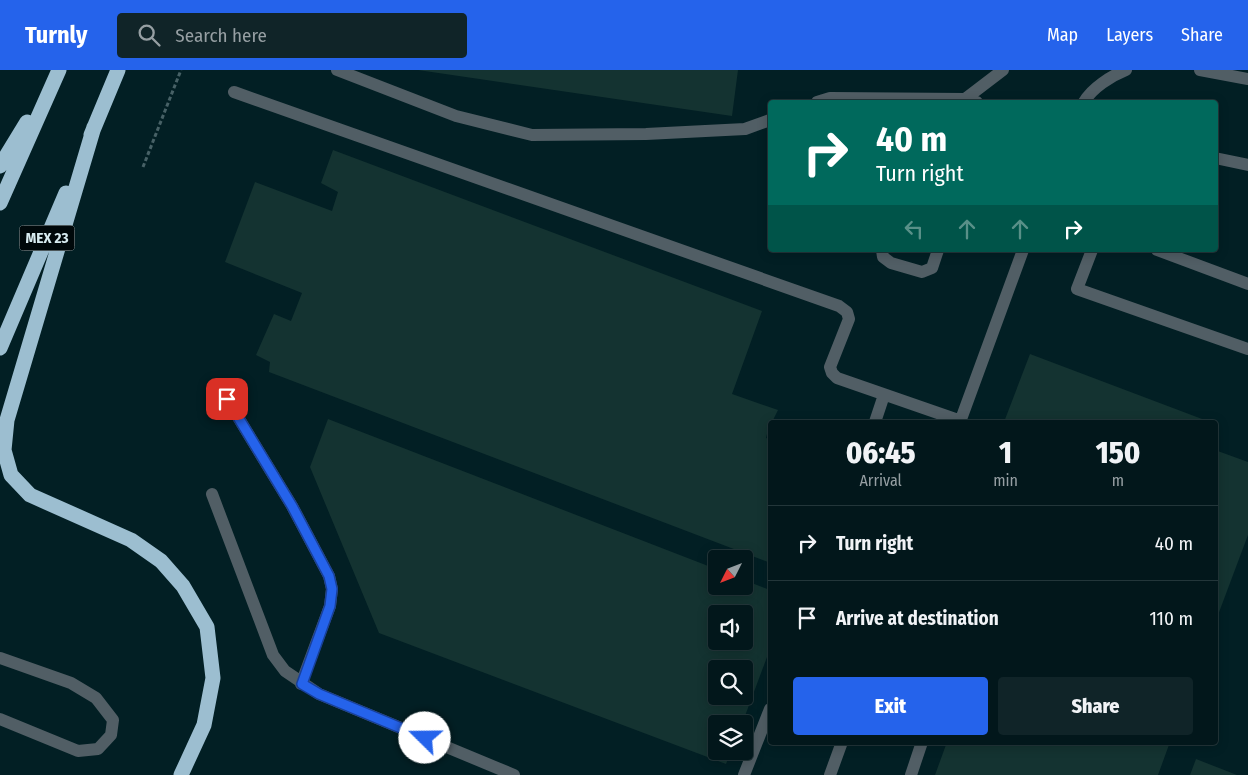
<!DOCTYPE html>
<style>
body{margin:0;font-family:"Fira Sans Condensed",sans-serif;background:#102428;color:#f1f3f6;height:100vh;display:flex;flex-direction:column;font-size:19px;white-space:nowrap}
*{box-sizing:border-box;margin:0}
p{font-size:16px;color:#969fa3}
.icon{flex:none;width:28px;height:28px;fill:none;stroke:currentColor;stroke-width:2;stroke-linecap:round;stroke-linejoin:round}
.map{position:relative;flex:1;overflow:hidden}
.details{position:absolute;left:768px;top:350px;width:450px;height:325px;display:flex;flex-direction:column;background:#02171b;border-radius:5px;box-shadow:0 2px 12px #0003,0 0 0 1px #23363a}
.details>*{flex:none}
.hud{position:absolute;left:768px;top:30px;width:450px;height:152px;border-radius:5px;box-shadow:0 2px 12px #0003,0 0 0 1px #23363a;background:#00695c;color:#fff;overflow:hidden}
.needle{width:32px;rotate:228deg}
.tools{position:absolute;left:708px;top:480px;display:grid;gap:10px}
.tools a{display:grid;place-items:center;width:45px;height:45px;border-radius:5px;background:#02171b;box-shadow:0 2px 12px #0003,0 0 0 1px #23363a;font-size:25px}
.pin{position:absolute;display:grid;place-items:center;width:42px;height:42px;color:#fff;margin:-21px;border-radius:10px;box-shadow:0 2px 8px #0006}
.me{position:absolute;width:55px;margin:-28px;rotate:292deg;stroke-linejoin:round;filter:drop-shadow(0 0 4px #0008)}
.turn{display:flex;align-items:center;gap:18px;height:105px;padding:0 25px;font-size:22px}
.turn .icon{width:65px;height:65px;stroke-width:2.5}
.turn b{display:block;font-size:35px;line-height:42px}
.lanes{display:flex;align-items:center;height:48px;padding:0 25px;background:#0003;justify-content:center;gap:25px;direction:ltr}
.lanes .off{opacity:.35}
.eta{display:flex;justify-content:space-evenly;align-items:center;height:85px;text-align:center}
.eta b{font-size:30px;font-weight:800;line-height:35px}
.action{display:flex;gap:10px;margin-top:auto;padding:10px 25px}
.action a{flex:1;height:58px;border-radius:5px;background:#2563eb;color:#fff;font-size:20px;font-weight:800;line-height:58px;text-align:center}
.action a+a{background:#102428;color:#f1f3f6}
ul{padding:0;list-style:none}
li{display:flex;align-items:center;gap:15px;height:75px;padding:0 25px;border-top:1px solid #23363a}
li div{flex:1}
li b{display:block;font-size:19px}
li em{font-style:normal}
header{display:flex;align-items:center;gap:30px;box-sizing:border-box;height:70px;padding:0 25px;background:#2563eb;color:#fff}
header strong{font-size:24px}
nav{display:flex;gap:28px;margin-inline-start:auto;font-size:18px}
.search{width:350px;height:45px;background:#102428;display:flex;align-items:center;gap:12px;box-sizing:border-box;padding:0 18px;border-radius:5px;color:#969fa3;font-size:19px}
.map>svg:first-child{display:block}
.building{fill:#143331;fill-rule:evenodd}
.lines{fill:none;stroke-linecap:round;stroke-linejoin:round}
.path{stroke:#476166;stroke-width:3;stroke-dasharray:4 2.5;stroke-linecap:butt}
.minor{stroke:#515e65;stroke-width:12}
.highway{stroke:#9cbed0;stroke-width:15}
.route-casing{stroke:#184099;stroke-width:12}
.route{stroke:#2563eb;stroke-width:9}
.labels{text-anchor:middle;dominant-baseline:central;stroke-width:5;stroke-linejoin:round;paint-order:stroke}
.shield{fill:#00080a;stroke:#96a7ab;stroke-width:1}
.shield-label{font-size:15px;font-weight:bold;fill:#d7ebf0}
</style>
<header>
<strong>Turnly</strong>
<div class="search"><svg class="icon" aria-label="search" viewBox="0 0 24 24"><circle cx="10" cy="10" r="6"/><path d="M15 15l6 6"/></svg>Search here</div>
<nav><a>Map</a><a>Layers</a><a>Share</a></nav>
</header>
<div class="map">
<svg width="1248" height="705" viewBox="0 0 1248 705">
<rect width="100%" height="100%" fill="#021f24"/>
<!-- building -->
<path class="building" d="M418,0H738L732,46Z
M333,80L762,241L732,324L778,340L772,352H770L766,368L770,369L768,492L269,302L270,292L256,285L274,244L291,251L302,223L225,192L255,112L332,141L338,122L321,113Z
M1030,284L1210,352H1004Z
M328,349L716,499V516H744V510L770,520V579L742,654H716V681H731L726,694L379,563L310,397ZM716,544H744V571H716ZM716,599H744V626H716Z
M1215,380L1248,392V465L1215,553Z
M947,672H1170L1158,705H935Z
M1196,689L1237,705H1190Z"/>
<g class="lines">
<!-- path -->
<path class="path" d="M143,97L181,0"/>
<!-- minor -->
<path class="minor" d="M337,0L456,46L532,65L646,64L745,59L770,50
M1200,0L1248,9
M234,22L839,236L847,242L849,249L830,297L832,303L837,308L961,351
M965,29L1003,0
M817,32L830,28L965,29L977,32
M1084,32C1092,18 1111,6 1126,0
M1215,88L1248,95
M882,180L883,187L891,193L922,202L932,198L938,180
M1092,180L1077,219L1248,279
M1157,180L1248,214
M227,329L292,436L329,506L332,519L330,536L301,614
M875,352L884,325
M960,352L1023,180
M212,424L273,585L285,601L319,624L514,705
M0,588L71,613L96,628L113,650L111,665L98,679L78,681L0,649
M744,705L770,639
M830,705L842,672
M911,705L922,672"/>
<!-- highway -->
<path class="highway" d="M94,57L7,350L4,380L11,405L30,425L131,470L161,491L183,516L207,557L213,608L204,655L181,705
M91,65L118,0
M0,96L27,52
M0,133L59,0
M0,278L66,123"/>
</g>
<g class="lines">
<defs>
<path id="route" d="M227,329L292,436L329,506L332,519L330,536L302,614L319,624L425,668"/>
</defs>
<!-- route casing -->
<use href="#route" class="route-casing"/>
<!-- route -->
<use href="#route" class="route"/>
</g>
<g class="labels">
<!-- shield labels -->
<rect class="shield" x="19.5" y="155.5" width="55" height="25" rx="4"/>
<g class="shield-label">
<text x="47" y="168">MEX 23</text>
</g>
</g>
</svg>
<div class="tools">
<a><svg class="needle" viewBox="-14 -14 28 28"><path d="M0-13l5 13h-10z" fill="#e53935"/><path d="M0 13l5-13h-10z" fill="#969fa3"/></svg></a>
<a><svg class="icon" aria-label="sound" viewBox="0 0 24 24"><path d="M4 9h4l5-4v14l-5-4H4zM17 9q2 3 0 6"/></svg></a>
<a><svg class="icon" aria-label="search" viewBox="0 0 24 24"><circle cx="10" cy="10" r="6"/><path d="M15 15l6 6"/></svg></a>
<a><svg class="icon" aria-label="layers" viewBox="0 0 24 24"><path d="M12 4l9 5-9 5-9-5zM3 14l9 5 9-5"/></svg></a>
</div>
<div class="pin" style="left:227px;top:329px;background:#d93025"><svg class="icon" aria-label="arrive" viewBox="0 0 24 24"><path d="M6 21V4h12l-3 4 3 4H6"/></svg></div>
<svg class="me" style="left:425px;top:668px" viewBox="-20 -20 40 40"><circle r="19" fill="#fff"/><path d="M0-13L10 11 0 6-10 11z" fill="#2563eb"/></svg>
<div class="hud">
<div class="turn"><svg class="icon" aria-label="right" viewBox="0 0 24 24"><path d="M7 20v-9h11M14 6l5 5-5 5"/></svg><div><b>40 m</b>Turn right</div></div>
<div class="lanes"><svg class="icon off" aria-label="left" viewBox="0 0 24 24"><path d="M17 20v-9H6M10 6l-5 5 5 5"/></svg><svg class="icon off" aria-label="ahead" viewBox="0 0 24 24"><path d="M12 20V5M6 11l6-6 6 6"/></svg><svg class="icon off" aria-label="ahead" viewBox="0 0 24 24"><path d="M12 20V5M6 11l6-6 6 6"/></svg><svg class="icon" aria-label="right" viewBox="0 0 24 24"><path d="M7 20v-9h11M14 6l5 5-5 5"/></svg></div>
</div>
<section class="details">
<div class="eta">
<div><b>06:45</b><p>Arrival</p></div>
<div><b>1</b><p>min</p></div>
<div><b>150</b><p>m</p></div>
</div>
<ul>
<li><svg class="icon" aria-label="right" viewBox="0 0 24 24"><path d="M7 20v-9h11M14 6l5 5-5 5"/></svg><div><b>Turn right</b></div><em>40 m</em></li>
<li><svg class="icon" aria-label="arrive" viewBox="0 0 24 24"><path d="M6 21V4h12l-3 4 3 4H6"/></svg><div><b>Arrive at destination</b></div><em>110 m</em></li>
</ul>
<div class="action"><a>Exit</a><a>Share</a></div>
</section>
</div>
